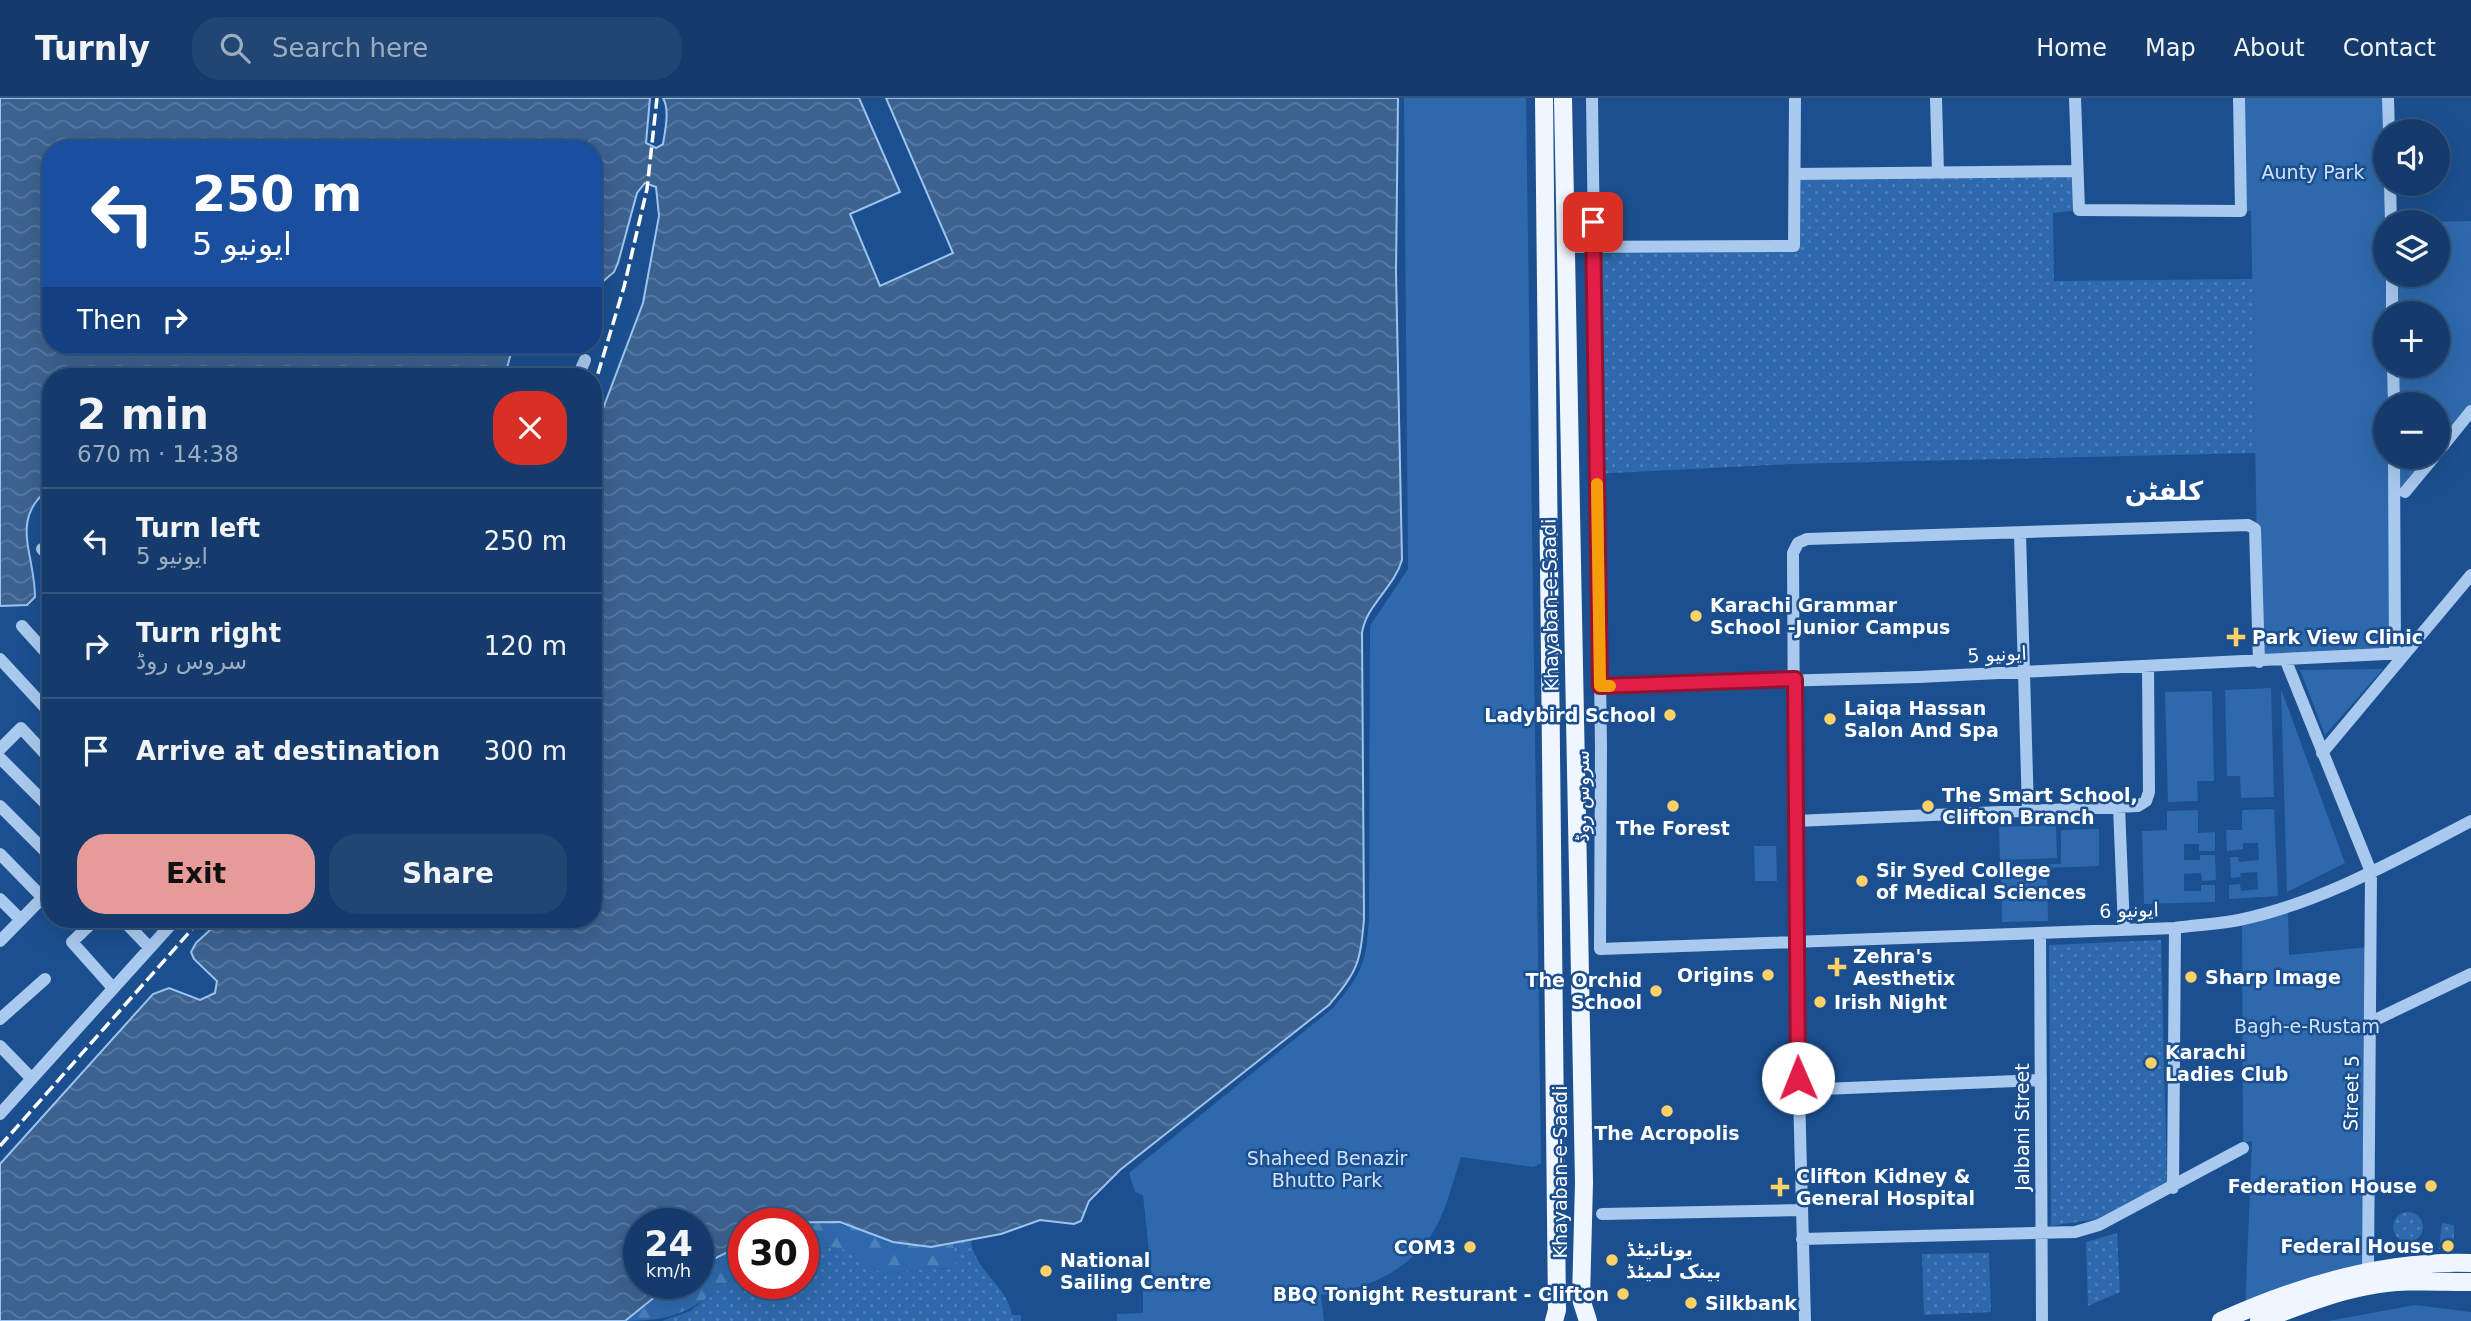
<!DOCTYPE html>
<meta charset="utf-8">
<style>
body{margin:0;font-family:"DejaVu Sans",Cairo,sans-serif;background:#214673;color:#f1f3f6;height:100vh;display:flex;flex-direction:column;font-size:26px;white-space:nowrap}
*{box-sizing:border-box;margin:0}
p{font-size:23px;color:#9dadc1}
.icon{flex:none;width:38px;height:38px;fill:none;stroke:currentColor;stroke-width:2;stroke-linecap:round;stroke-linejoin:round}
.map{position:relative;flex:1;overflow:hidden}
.side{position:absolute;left:42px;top:270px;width:560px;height:560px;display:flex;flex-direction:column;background:#143b6b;border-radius:28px;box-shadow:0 7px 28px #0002,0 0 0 2px #33557e}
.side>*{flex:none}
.top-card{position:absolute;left:42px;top:42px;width:560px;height:214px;border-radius:28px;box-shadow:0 7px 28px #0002,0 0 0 2px #33557e;background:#1a4fa0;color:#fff;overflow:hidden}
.tools{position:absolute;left:2373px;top:21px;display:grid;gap:14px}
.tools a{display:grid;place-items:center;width:77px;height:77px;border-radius:50%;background:#143b6b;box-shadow:0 7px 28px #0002,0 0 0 2px #33557e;font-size:35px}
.speed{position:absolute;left:623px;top:1110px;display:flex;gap:14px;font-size:35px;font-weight:700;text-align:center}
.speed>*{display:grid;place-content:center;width:91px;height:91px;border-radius:50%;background:#143b6b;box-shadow:0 7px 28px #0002,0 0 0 2px #33557e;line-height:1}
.speed small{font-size:18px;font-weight:400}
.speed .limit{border:10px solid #d22;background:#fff;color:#111}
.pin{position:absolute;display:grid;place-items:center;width:60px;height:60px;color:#fff;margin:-30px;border-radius:14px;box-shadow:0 4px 10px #0006}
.me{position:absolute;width:77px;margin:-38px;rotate:359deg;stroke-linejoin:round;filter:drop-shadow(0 0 5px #0008)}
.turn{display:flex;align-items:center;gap:24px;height:147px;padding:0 35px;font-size:32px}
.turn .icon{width:91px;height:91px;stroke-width:2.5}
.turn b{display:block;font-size:49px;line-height:60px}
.then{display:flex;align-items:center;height:66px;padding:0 35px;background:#0003;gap:14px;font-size:26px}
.round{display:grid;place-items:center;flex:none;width:74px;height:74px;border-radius:28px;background:#214673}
.summary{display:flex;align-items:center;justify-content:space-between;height:119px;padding:0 35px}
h1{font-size:42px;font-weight:700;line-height:52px}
.primary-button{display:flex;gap:14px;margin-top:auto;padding:14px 35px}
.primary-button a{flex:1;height:80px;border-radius:28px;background:#e69b98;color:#111;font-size:28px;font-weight:700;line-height:80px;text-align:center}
.primary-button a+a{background:#214673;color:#f1f3f6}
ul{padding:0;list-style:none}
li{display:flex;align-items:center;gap:21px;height:105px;padding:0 35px;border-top:2px solid #33557e}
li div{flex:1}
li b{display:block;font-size:26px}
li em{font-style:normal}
header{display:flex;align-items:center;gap:42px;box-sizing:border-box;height:98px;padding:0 35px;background:#143b6b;border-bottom:2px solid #33557e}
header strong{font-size:33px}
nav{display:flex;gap:38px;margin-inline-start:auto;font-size:24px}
.search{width:490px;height:63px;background:#214673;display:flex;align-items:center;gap:18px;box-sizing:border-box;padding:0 24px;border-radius:28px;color:#9dadc1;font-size:26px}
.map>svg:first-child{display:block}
.grass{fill:url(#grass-dots)}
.forest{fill:url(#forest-firs)}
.park{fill:#2e69ad}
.water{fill:url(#water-waves);stroke:#9cc4f0;stroke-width:2}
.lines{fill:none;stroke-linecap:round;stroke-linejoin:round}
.minor{stroke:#a9c9ee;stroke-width:12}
.major{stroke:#f0f6ff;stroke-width:18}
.rail{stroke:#fff;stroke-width:3.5;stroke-dasharray:12 5;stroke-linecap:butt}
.route-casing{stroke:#92132f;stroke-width:18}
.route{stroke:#e11d48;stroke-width:12}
.slow{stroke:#f59e0b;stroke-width:12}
.poi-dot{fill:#ffd166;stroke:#1b4f8f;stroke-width:2.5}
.labels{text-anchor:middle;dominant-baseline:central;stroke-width:5;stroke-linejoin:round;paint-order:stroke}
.park-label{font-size:19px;fill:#cfe3fa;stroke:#1b4f8f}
.street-label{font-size:19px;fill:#fff;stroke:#1b4f8f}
.poi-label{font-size:19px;font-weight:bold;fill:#fff;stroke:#1b4f8f;text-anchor:start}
.district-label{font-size:26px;font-weight:bold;fill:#fff;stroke:#1b4f8f}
</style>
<header>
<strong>Turnly</strong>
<div class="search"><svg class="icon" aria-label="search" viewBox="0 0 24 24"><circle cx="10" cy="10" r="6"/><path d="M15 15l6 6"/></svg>Search here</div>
<nav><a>Home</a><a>Map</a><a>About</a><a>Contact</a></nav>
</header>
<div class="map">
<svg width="2471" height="1223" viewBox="0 0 2471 1223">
<defs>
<pattern id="grass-dots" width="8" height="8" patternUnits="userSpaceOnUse" patternTransform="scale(1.75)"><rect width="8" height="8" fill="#2e69ad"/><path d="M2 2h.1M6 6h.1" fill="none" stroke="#4d80b9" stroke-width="1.8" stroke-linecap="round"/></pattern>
<pattern id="forest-firs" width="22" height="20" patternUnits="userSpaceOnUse" patternTransform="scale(1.75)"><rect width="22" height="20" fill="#2e69ad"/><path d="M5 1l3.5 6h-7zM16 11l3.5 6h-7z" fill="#4d80b9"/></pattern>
<pattern id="water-waves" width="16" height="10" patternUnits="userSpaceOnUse" patternTransform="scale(1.75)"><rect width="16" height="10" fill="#3c6290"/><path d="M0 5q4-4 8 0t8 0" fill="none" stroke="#597aa1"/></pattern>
</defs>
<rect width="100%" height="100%" fill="#1b4f8f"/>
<!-- grass -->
<path class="grass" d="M2077,73L2079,112L2053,115L2054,183L2253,181L2256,355L1791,366L1593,376L1585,154L1794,148L1795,76Z
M2161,842L2167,1084L2097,1121L2051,1128L2049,847Z
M2393 1129a15 15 0 1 1 30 0a15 15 0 1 1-30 0Z
M2442,1125L2454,1127V1151H2439Z
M2117,1135L2120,1194L2088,1208L2086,1144Z
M973,1141L971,1144C976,1174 1008,1189 1012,1217H1021V1223H662L690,1213L744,1172V1185H803V1153C846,1144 849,1152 883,1176L933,1170L956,1171L953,1146Z
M1989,1155L1991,1214L1924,1217L1922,1156Z"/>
<!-- forest -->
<path class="forest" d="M814,1122C862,1126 904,1152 953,1146L957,1171L933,1170L883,1176C849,1153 846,1144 803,1153L802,1125Z
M744,1146V1172C697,1207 685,1223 625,1223L672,1185H698V1169Z"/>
<!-- park -->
<path class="park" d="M1404,0H1526L1541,1065L1534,1069L1461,1059C1453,1083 1447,1109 1435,1131C1410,1173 1366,1192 1321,1197L1324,1223H1117V1216L1143,1215V1184L1152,1183L1143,1097L1135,1094L1129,1075L1333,910C1363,874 1366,866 1369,820L1370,528L1408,471Z
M2238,0H2386L2385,177H2389L2390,215H2385V268H2391V306H2385V359H2392L2395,556L2259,564L2251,113H2241Z
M2471,123V313L2438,353V306H2394L2393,268H2438V215H2392V177H2438V124H2427Z
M2394,359H2433L2395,406Z
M2383,571L2325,637L2300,572Z
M2271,590L2274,699L2241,700L2240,678H2227L2225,592Z
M2281,591L2345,765L2287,794Z
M2212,593L2214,683H2197L2198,703L2168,704L2165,594Z
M2274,711L2278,798L2229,801V787L2240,786L2241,793L2258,791L2257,774L2240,775L2241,779L2231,780L2230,759H2238L2239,764L2259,762L2258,745H2243V751L2227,753L2226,732H2242V712Z
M2198,712V735L2215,734V753H2199V746H2184V762H2200V757H2215L2216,782L2202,783L2201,775L2184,776V793H2201V787H2215V804L2144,806L2142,733L2167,732V713Z
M2056,727L2057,760L2000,762L1999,729Z
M2099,731V768L2047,770L2048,823L2002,824L2001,767L2061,766V732Z
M1754,748H1776L1777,783H1755Z
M2288,813L2289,857L2369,849L2368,1175L2245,1213L2252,1043L2243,1045L2242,825Z
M2415,1207L2471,1214V1223H2328Z"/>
<!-- water -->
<path class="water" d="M0,0H650L646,45L656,50L663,46C665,33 670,12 663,0H859L900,94L850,116L880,188L953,155L886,0H1398L1396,174L1402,462C1394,490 1366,507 1362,535L1364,821C1360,866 1358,872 1329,907L1120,1072L1089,1103L1081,1123L1074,1126L1040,1122L1001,1136L931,1149L893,1144L840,1124L744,1125V1146L698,1169V1125H639V1185H672L625,1223H0V1066L153,896L169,890L200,902L215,895L217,883L194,861L191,854L196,845L222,821H593V337L643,205L659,118L656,89L645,85L637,95L618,165L614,174L593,192V51H51V247H513L505,278H51V389C8,421 35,455 35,499L27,507L0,508Z"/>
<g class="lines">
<!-- minor -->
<path class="minor" d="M1592,0L1601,649L1600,851L2175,830C2196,827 2218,826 2239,822C2321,805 2398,761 2471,723
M1936,0L1938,74
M2075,0L2079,112L2241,113L2239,0
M2388,0L2389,33
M1795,76L2077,73
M2390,86L2391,124
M1563,149L1794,148L1795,0
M2392,177V215
M2393,268L2394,306
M578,278L585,262
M2438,354L2471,313
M2394,359L2395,556
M2405,394L2434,359
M2020,436L2028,713
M42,451L51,460
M46,504L51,509
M22,528L51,560
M0,561L51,616
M2286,563L2371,774L2368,1174
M1600,588L1919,579L2405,555
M0,651L21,630L51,662
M2322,655L2471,477
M0,660L51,711
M0,708L51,759
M2119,709L2124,831
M1796,723L2138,708L2146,703L2149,694L2148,569
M0,756L42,799
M0,801L21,822
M96,821L72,844L113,890
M122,821L150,850
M2040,835L2042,1223
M0,843L51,791
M0,921L45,881
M2371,924L2471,876
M0,948L32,981
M1799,992L2041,982
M0,1016L176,821
M2173,1090L2175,830
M1602,1116L1801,1112
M1802,1141L2075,1134L2099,1127L2243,1050
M1805,1223L1795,843L1793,455L1798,445L1807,441L2248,427L2255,431L2259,564"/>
<!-- major -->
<path class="major" d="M1544,0L1557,1212L1554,1223
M1563,0L1584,1084L1581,1201L1588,1223
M2221,1223C2298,1188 2385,1162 2471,1165
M2259,1223C2294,1210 2330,1195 2368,1188C2401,1181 2437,1184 2471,1184"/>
<!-- rail -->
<path class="rail" d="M593,292L624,189L647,91L657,0
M0,1048L201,821"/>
</g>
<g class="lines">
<defs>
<path id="route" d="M1593,124L1600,588L1795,581L1798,980"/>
</defs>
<!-- route casing -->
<use href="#route" class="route-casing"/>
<!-- route -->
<use href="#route" class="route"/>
<!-- slow -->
<path class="slow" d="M1597,386L1600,588H1610"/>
</g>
<!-- markers -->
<g class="poi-dot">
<circle cx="1696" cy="518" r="7"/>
<path d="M2232.5 528.5h7v7h7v7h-7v7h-7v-7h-7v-7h7z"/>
<circle cx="1670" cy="617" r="7"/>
<circle cx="1830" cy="621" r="7"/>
<circle cx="1673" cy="708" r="7"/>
<circle cx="1928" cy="708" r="7"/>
<circle cx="1862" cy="783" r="7"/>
<path d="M1833.5 858.5h7v7h7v7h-7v7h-7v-7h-7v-7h7z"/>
<circle cx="1768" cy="877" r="7"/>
<circle cx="2191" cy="879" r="7"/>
<circle cx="1656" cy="893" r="7"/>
<circle cx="1820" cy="904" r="7"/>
<circle cx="2151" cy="965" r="7"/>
<circle cx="1667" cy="1013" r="7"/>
<circle cx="2431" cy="1088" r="7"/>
<path d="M1776.5 1078.5h7v7h7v7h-7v7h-7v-7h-7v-7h7z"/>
<circle cx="2448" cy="1148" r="7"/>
<circle cx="1470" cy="1149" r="7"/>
<circle cx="1612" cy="1162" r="7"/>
<circle cx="1046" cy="1173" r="7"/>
<circle cx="1623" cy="1196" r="7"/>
<circle cx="1691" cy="1205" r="7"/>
</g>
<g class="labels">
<!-- park labels -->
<g class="park-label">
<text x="2313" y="74">Aunty Park</text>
<text x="2307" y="928">Bagh-e-Rustam</text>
<text x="1327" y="1060">Shaheed Benazir<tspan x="1327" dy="22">Bhutto Park</tspan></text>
</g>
<!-- street labels -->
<g class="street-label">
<text transform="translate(1550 507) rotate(-91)">Khayaban-e-Saadi</text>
<text transform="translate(1997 556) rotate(-3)">ایونیو 5</text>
<text transform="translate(1582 698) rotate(-90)">سروس روڈ</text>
<text transform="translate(2129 812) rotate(-2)">ایونیو 6</text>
<text transform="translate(2351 995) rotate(-89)">Street 5</text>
<text transform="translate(2022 1029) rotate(-90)">Jalbani Street</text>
<text transform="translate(1560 1074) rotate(-90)">Khayaban-e-Saadi</text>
</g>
<!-- poi labels -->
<g class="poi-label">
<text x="1710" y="507">Karachi Grammar<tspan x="1710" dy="22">School -Junior Campus</tspan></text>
<text x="2252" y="539">Park View Clinic</text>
<text x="1844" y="610">Laiqa Hassan<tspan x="1844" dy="22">Salon And Spa</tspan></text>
<text x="1656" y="617" text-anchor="end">Ladybird School</text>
<text x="1942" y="697">The Smart School,<tspan x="1942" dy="22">Clifton Branch</tspan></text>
<text x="1673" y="730" text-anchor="middle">The Forest</text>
<text x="1876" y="772">Sir Syed College<tspan x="1876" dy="22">of Medical Sciences</tspan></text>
<text x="1853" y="858">Zehra's<tspan x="1853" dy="22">Aesthetix</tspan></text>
<text x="1754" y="877" text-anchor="end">Origins</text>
<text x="2205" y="879">Sharp Image</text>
<text x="1642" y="882" text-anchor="end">The Orchid<tspan x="1642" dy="22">School</tspan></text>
<text x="1834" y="904">Irish Night</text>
<text x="2165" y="954">Karachi<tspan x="2165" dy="22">Ladies Club</tspan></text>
<text x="1667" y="1035" text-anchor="middle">The Acropolis</text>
<text x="1796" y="1078">Clifton Kidney &amp;<tspan x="1796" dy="22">General Hospital</tspan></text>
<text x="2417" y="1088" text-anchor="end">Federation House</text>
<text x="2434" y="1148" text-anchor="end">Federal House</text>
<text x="1456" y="1149" text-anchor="end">COM3</text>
<text x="1626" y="1151">یونائیٹڈ<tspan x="1626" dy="22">بینک لمیٹڈ</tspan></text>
<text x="1060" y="1162">National<tspan x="1060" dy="22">Sailing Centre</tspan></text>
<text x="1609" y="1196" text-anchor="end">BBQ Tonight Resturant - Clifton</text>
<text x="1705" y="1205">Silkbank</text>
</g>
<!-- district labels -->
<g class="district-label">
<text x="2164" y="393">کلفٹن</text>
</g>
</g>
</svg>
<div class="tools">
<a><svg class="icon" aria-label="sound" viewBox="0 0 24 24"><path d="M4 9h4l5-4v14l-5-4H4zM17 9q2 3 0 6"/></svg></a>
<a><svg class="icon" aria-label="layers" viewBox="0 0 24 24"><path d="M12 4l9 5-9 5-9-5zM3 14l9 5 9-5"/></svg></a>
<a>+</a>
<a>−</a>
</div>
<div class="speed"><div>24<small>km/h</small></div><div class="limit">30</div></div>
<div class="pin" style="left:1593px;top:124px;background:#d93025"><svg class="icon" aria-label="arrive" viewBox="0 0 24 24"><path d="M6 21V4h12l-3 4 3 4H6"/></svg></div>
<svg class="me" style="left:1798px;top:980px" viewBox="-20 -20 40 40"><circle r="19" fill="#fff"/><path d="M0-13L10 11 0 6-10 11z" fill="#e11d48"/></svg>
<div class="top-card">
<div class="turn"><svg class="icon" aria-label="left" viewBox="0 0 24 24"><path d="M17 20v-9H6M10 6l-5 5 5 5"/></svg><div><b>250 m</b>ایونیو 5</div></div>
<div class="then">Then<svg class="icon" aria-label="right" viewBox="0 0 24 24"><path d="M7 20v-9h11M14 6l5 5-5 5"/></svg></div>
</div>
<section class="side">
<div class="summary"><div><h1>2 min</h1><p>670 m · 14:38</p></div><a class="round" style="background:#d93025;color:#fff"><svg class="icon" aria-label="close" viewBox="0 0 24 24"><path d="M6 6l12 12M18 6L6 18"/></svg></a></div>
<ul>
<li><svg class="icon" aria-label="left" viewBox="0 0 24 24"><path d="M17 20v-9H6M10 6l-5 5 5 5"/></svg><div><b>Turn left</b><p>ایونیو 5</p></div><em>250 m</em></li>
<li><svg class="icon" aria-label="right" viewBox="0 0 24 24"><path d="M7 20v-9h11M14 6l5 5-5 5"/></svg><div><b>Turn right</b><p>سروس روڈ</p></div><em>120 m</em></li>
<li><svg class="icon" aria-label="arrive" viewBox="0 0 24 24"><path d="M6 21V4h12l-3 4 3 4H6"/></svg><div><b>Arrive at destination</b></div><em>300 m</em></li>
</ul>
<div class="primary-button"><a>Exit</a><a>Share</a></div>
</section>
</div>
